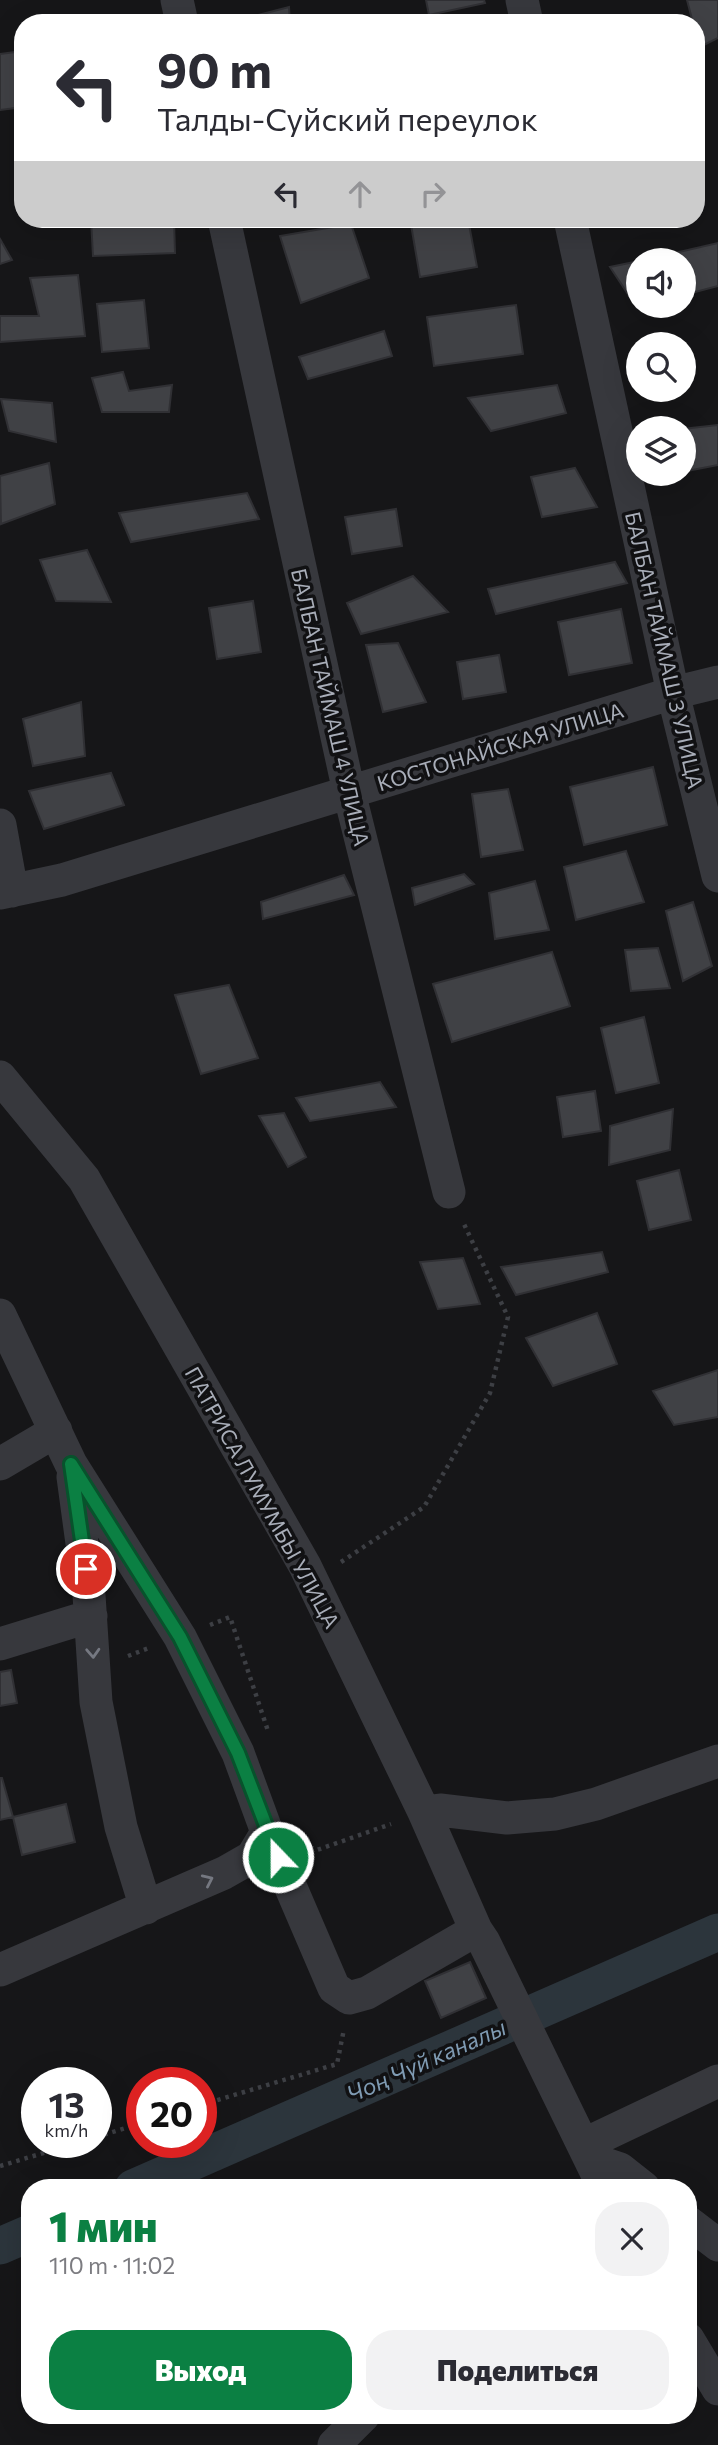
<!DOCTYPE html>
<html lang="ru">
<meta charset="utf-8">
<style>
body{margin:0;font-family:Commissioner,sans-serif;background:#f2f2f3;color:#2b2b33;height:100vh;display:flex;flex-direction:column;font-size:26px;white-space:nowrap}
*{box-sizing:border-box;margin:0}
p{font-size:23px;color:#7c7c81}
.icon{flex:none;width:38px;height:38px;fill:none;stroke:currentColor;stroke-width:2;stroke-linecap:round;stroke-linejoin:round}
.map{position:relative;flex:1;overflow:hidden}
.details{position:absolute;left:21px;top:2179px;width:676px;height:245px;display:flex;flex-direction:column;background:#fff;border-radius:28px;box-shadow:0 7px 28px #0002}
.details>*{flex:none}
.top-card{position:absolute;left:14px;top:14px;width:691px;height:214px;border-radius:28px;box-shadow:0 7px 28px #0002;background:#fff;color:#2b2b33;overflow:hidden}
.tools{position:absolute;left:626px;top:248px;display:grid;gap:14px}
.tools a{display:grid;place-items:center;width:70px;height:70px;border-radius:50%;background:#fff;box-shadow:0 7px 28px #0002;font-size:35px}
.speed{position:absolute;left:21px;top:2067px;display:flex;gap:14px;font-size:35px;font-weight:700;text-align:center}
.speed>*{display:grid;place-content:center;width:91px;height:91px;border-radius:50%;background:#fff;box-shadow:0 7px 28px #0002;line-height:1}
.speed small{font-size:18px;font-weight:400}
.speed .limit{border:10px solid #d22;background:#fff;color:#111}
.pin{position:absolute;display:grid;place-items:center;width:60px;height:60px;color:#fff;margin:-30px;border:4px solid #fff;border-radius:50%;box-shadow:0 2px 7px #0007}
.me{position:absolute;width:77px;margin:-38px;rotate:338deg;stroke-linejoin:round;filter:drop-shadow(0 0 5px #0008)}
.turn{display:flex;align-items:center;gap:24px;height:147px;padding:0 28px;font-size:32px}
.turn .icon{width:91px;height:91px;stroke-width:2.5}
.turn b{display:block;font-size:49px;line-height:60px}
.lanes{display:flex;align-items:center;height:66px;padding:0 28px;background:#0003;justify-content:center;gap:35px;direction:ltr}
.lanes .off{opacity:.35}
.round{display:grid;place-items:center;flex:none;width:74px;height:74px;border-radius:28px;background:#f2f2f3}
.summary{display:flex;align-items:center;justify-content:space-between;height:119px;padding:0 28px}
h1{font-size:42px;font-weight:800;line-height:52px;color:#0b8043}
.action{display:flex;gap:14px;margin-top:auto;padding:14px 28px}
.action a{flex:1;height:80px;border-radius:28px;background:#0b8043;color:#fff;font-size:28px;font-weight:800;line-height:80px;text-align:center}
.action a+a{background:#f2f2f3;color:#2b2b33}
.map>svg:first-child{display:block}
.lines{fill:none;stroke-linecap:round;stroke-linejoin:round}
.canal{stroke:#2c353c;stroke-width:37}
.building{fill:#404145;stroke:#303034;stroke-width:2}
.path{stroke:#3d3f44;stroke-width:4.5;stroke-dasharray:3.5 5;stroke-linecap:butt}
.minor{stroke:#37383d;stroke-width:33}
.oneway{stroke:#757881}
.route-casing{stroke:#07532c;stroke-width:18}
.route{stroke:#0b8043;stroke-width:12}
.labels{text-anchor:middle;dominant-baseline:central;stroke-width:7;stroke-linejoin:round;paint-order:stroke}
.street-label{font-size:21px;fill:#a8adb8;stroke:#111113}
.water-label{font-size:23px;font-style:italic;fill:#7f9bb3;stroke:#111113}
</style>
<div class="map">
<svg width="718" height="2445" viewBox="0 0 718 2445">
<rect width="100%" height="100%" fill="#161618"/>
<g class="lines">
<!-- canal -->
<path class="canal" d="M133,2188L718,1932
M0,2246L30,2233"/>
</g>
<!-- building -->
<path class="building" d="M426,0H484L485,3L429,15Z
M687,0H718V38L700,47L696,23H693Z
M289,7L290,23H240L239,20Z
M23,51V107L0,110V54Z
M91,219H174L175,253L93,256Z
M410,219H468L477,267L420,277Z
M351,224L369,278L301,303L280,236Z
M0,239L12,260L0,264Z
M718,243V286L684,295V261H640Z
M639,261V306H642L637,308L610,267Z
M78,275L85,336L0,342V316H39L30,278Z
M144,300L149,348L102,352L97,304Z
M516,305L523,354L434,366L427,317Z
M384,331L392,356L308,379L299,357Z
M123,372L129,391L172,385L169,412H102L92,378Z
M557,385L566,413L491,431L468,398Z
M1,399L52,403L56,442L9,431Z
M718,425V465L687,471L684,429H682Z
M49,463L55,504L1,524L0,476Z
M575,468L597,507L542,517L531,477Z
M247,493L259,519L131,542L119,513Z
M396,509L402,546L352,554L345,517Z
M87,550L111,602L56,601L40,560Z
M615,562L627,583L496,614L488,589Z
M413,576L448,612L361,634L347,603Z
M253,601L261,652L217,659L209,608Z
M621,609L632,663L569,675L558,622Z
M398,643L426,702L383,712L366,645Z
M499,655L506,692L463,699L457,662Z
M81,702L85,756L33,766L23,719Z
M653,767L667,825L584,845L570,787Z
M111,773L124,805L44,829L29,791Z
M508,789L523,850L481,857L472,794Z
M626,851L644,902L576,920L564,867Z
M464,874L474,884L415,905L412,888Z
M344,875L354,895L263,919L261,902Z
M535,881L549,930L495,939L489,893Z
M693,902L712,966L683,981L666,911Z
M658,948L670,988L631,991L625,950Z
M552,952L570,1006L452,1042L433,984Z
M229,985L258,1058L201,1074L175,995Z
M644,1017L659,1083L616,1093L601,1028Z
M380,1082L396,1107L310,1121L296,1098Z
M595,1091L601,1131L563,1137L557,1097Z
M673,1109L670,1150L609,1165L610,1126Z
M284,1113L306,1157L288,1167L259,1116Z
M679,1170L691,1220L649,1230L637,1181Z
M602,1252L608,1272L516,1295L501,1267Z
M463,1258L480,1304L438,1309L420,1262Z
M597,1313L617,1364L553,1386L526,1338Z
M718,1370V1417L674,1425L653,1391Z
M11,1670L17,1703L0,1706V1672Z
M0,1778H2L13,1817L0,1820Z
M66,1804L75,1842L22,1855L13,1817Z
M470,1962L486,1998L441,2018L425,1981Z"/>
<g class="lines">
<!-- path -->
<path class="path" d="M341,1562L424,1507L490,1393L508,1317L463,1222
M210,1625L230,1617L268,1731
M128,1656L149,1648
M310,1847L317,1850L391,1824
M201,2105L337,2064L344,2029
M96,2137L142,2123
M0,2166L80,2142"/>
<!-- minor -->
<path class="minor" d="M177,0L182,23
M522,0L527,23
M224,219L349,792L449,1192
M570,219L673,693L718,876
M0,825L12,891
M0,893L62,880L673,693L718,682
M0,1077L84,1179L305,1566L424,1812L476,1930L484,1942L604,2188
M0,1315L71,1464L180,1637L238,1753L267,1832L252,1857L224,1873L0,1970
M0,1464L56,1431
M73,1477L89,1595L96,1702L121,1827L146,1908
M0,1644L91,1616
M424,1812L440,1810L507,1818L555,1814L596,1804L718,1761
M267,1832L334,1988L349,1998L367,1993L476,1930
M583,2145L718,2081
M590,2159L620,2169L644,2188
M688,2222L718,2245
M688,2339L718,2389
M334,2445L364,2415"/>
</g>
<!-- one-way arrows -->
<defs><path id="oneway-chevron" d="M-2-3.5L2.5 0L-2 3.5" fill="none" stroke-width="1.6" stroke-linecap="round" stroke-linejoin="round" transform="scale(1.75)"/></defs>
<g class="oneway">
<use href="#oneway-chevron" transform="translate(93 1653) rotate(87)"/>
<use href="#oneway-chevron" transform="translate(208 1880) rotate(-25)"/>
</g>
<g class="lines">
<defs>
<path id="route" d="M86,1569L71,1464L180,1637L238,1753L278,1857"/>
</defs>
<!-- route casing -->
<use href="#route" class="route-casing"/>
<!-- route -->
<use href="#route" class="route"/>
</g>
<g class="labels">
<!-- street labels -->
<g class="street-label">
<text transform="translate(665 650) rotate(77)">БАЛБАН ТАЙМАШ 3 УЛИЦА</text>
<text transform="translate(331 707) rotate(77)">БАЛБАН ТАЙМАШ 4 УЛИЦА</text>
<text transform="translate(500 746) rotate(-17)">КОСТОНАЙСКАЯ УЛИЦА</text>
<text transform="translate(263 1497) rotate(61)">ПАТРИСА ЛУМУМБЫ УЛИЦА</text>
</g>
<!-- water labels -->
<g class="water-label">
<text transform="translate(426 2060) rotate(-24)">Чоң Чүй каналы</text>
</g>
</g>
</svg>
<div class="tools">
<a><svg class="icon" aria-label="sound" viewBox="0 0 24 24"><path d="M4 9h4l5-4v14l-5-4H4zM17 9q2 3 0 6"/></svg></a>
<a><svg class="icon" aria-label="search" viewBox="0 0 24 24"><circle cx="10" cy="10" r="6"/><path d="M15 15l6 6"/></svg></a>
<a><svg class="icon" aria-label="layers" viewBox="0 0 24 24"><path d="M12 4l9 5-9 5-9-5zM3 14l9 5 9-5"/></svg></a>
</div>
<div class="speed"><div>13<small>km/h</small></div><div class="limit">20</div></div>
<div class="pin" style="left:86px;top:1569px;background:#d93025"><svg class="icon" aria-label="arrive" viewBox="0 0 24 24"><path d="M6 21V4h12l-3 4 3 4H6"/></svg></div>
<svg class="me" style="left:278px;top:1857px" viewBox="-20 -20 40 40"><circle r="17" fill="#0b8043" stroke="#fff" stroke-width="3"/><path d="M0-11L8 9 0 5-8 9z" fill="#fff"/></svg>
<div class="top-card">
<div class="turn"><svg class="icon" aria-label="left" viewBox="0 0 24 24"><path d="M17 20v-9H6M10 6l-5 5 5 5"/></svg><div><b>90 m</b>Талды-Суйский переулок</div></div>
<div class="lanes"><svg class="icon" aria-label="left" viewBox="0 0 24 24"><path d="M17 20v-9H6M10 6l-5 5 5 5"/></svg><svg class="icon off" aria-label="ahead" viewBox="0 0 24 24"><path d="M12 20V5M6 11l6-6 6 6"/></svg><svg class="icon off" aria-label="right" viewBox="0 0 24 24"><path d="M7 20v-9h11M14 6l5 5-5 5"/></svg></div>
</div>
<section class="details">
<div class="summary"><div><h1>1 мин</h1><p>110 m · 11:02</p></div><a class="round"><svg class="icon" aria-label="close" viewBox="0 0 24 24"><path d="M6 6l12 12M18 6L6 18"/></svg></a></div>
<div class="action"><a>Выход</a><a>Поделиться</a></div>
</section>
</div>
